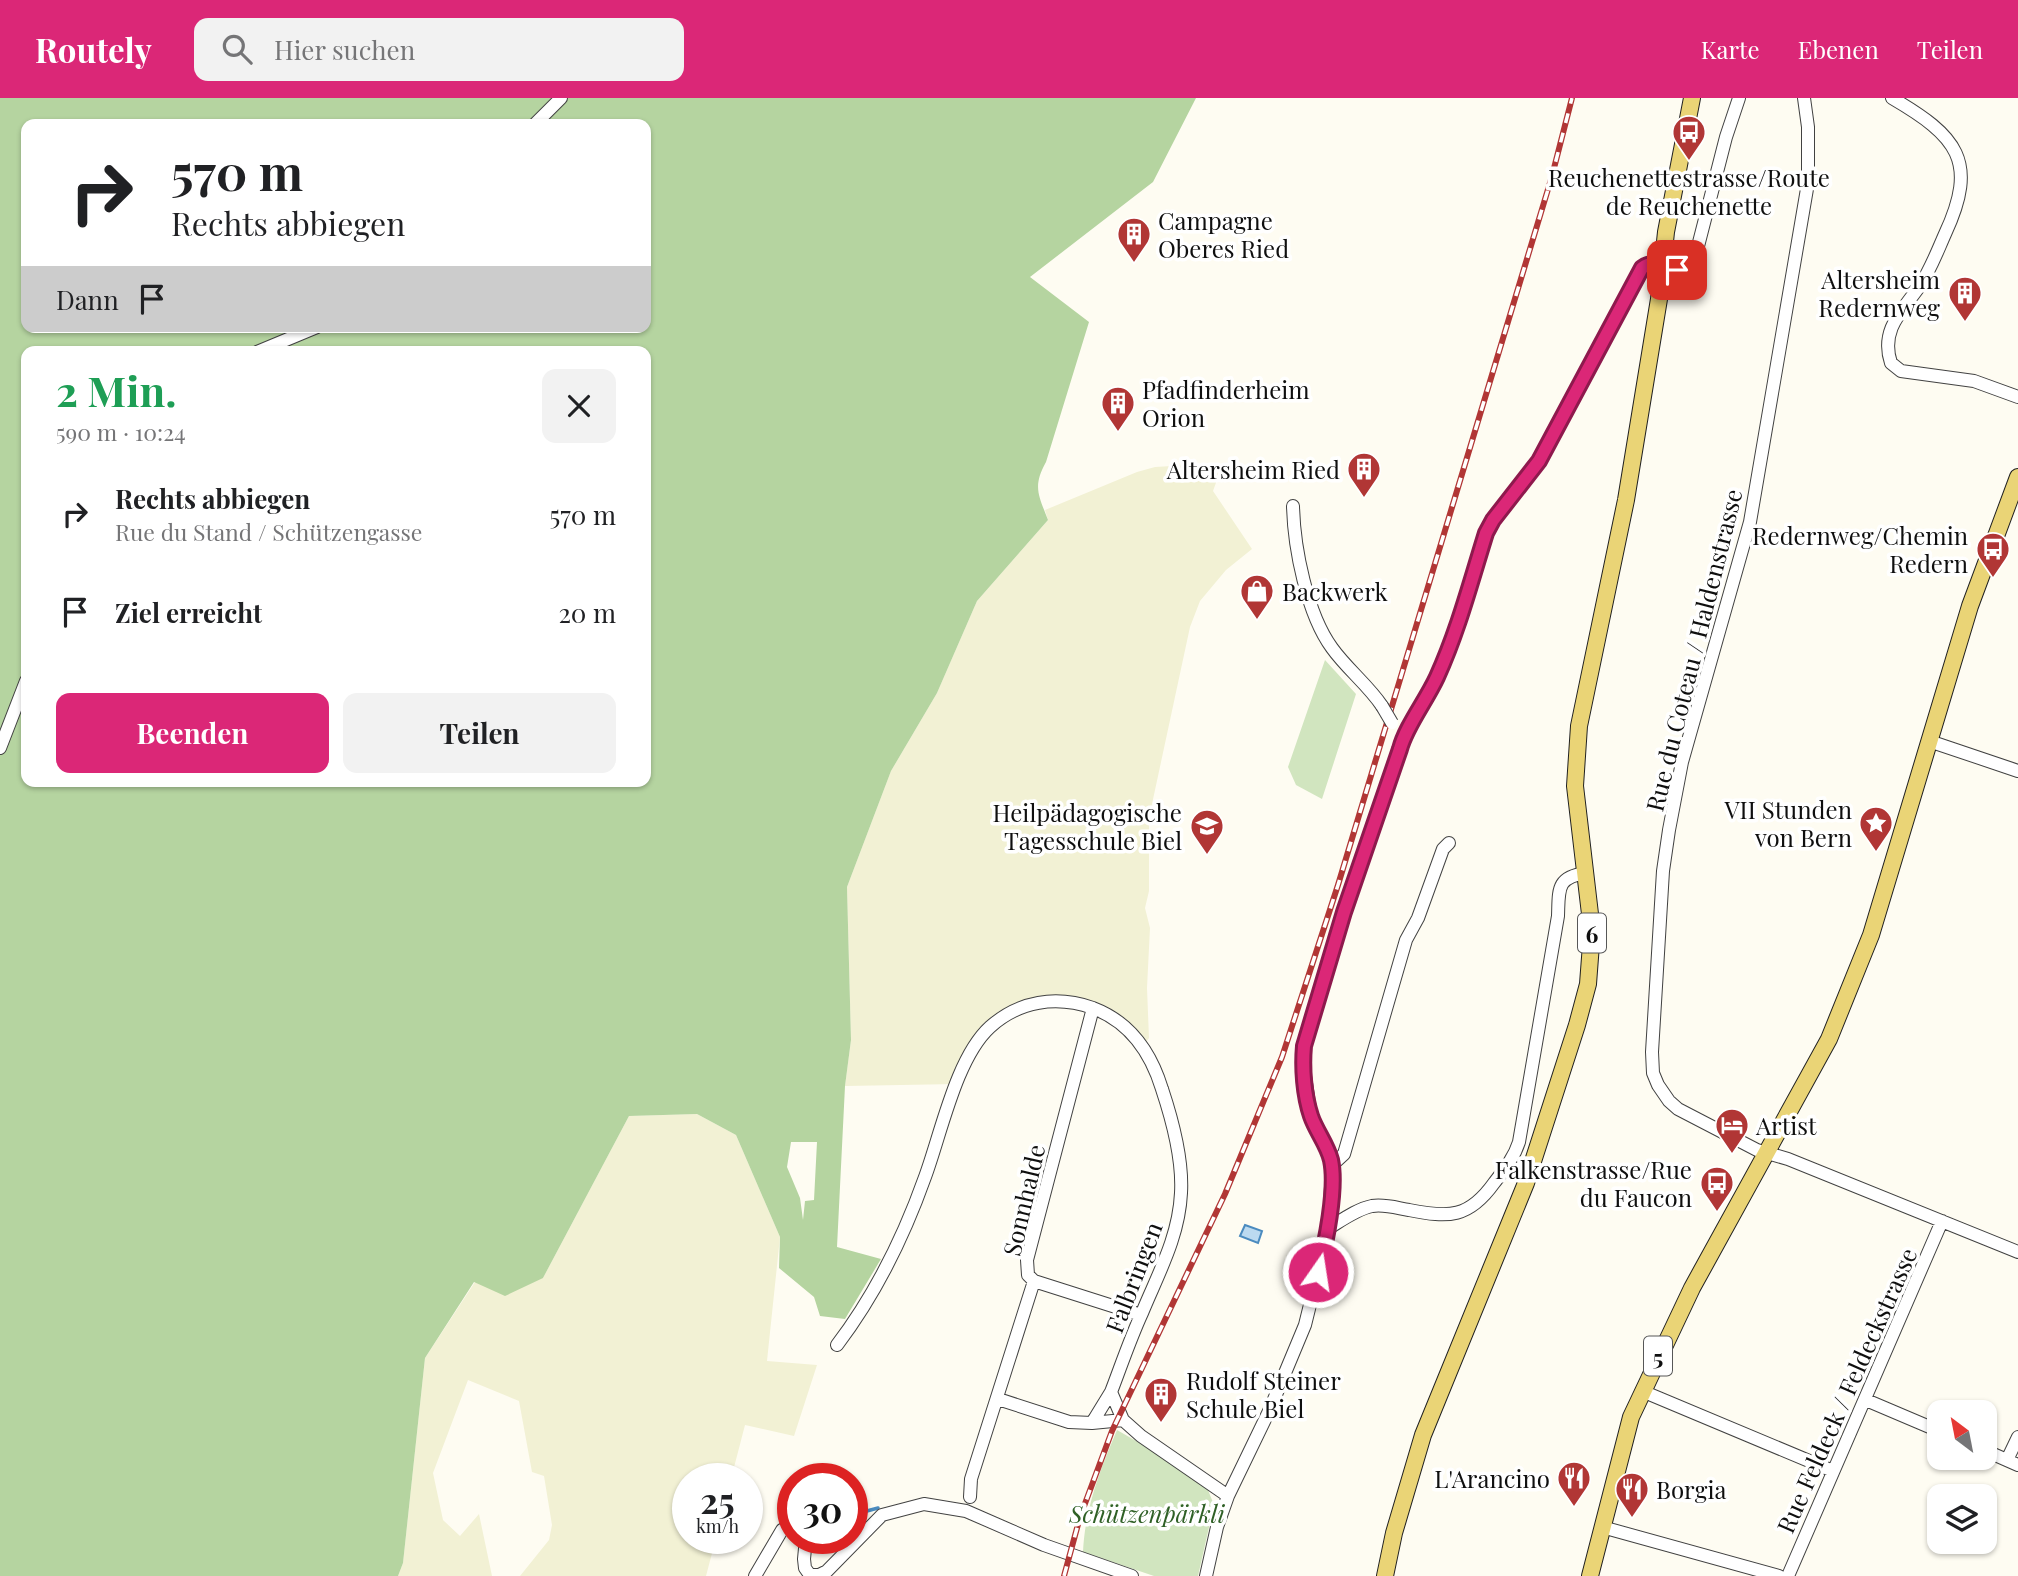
<!DOCTYPE html>
<html lang="de">
<meta charset="utf-8">
<style>
body{margin:0;font-family:"Playfair Display",serif;background:#f2f2f2;color:#202124;height:100vh;display:flex;flex-direction:column;font-size:26px;white-space:nowrap}
*{box-sizing:border-box;margin:0}
p{font-size:23px;color:#757577}
.icon{flex:none;width:38px;height:38px;fill:none;stroke:currentColor;stroke-width:2;stroke-linecap:round;stroke-linejoin:round}
.map{position:relative;flex:1;overflow:hidden}
.side{position:absolute;left:21px;top:248px;width:630px;height:441px;display:flex;flex-direction:column;background:#fff;border-radius:14px;box-shadow:0 2px 5px #0004}
.side>*{flex:none}
.hud{position:absolute;left:21px;top:21px;width:630px;height:214px;border-radius:14px;box-shadow:0 2px 5px #0004;background:#fff;color:#202124;overflow:hidden}
.needle{width:46px;rotate:328deg}
.controls{position:absolute;left:1927px;top:1302px;display:grid;gap:14px}
.controls a{display:grid;place-items:center;width:70px;height:70px;border-radius:14px;background:#fff;box-shadow:0 2px 5px #0004;font-size:35px}
.speed{position:absolute;left:672px;top:1365px;display:flex;gap:14px;font-size:35px;font-weight:700;text-align:center}
.speed>*{display:grid;place-content:center;width:91px;height:91px;border-radius:50%;background:#fff;box-shadow:0 2px 5px #0004;line-height:1}
.speed small{font-size:18px;font-weight:400}
.speed .limit{border:10px solid #d22;background:#fff;color:#111}
.pin{position:absolute;display:grid;place-items:center;width:60px;height:60px;color:#fff;margin:-30px;border-radius:14px;box-shadow:0 4px 10px #0006}
.me{position:absolute;width:77px;margin:-38px;rotate:13deg;stroke-linejoin:round;filter:drop-shadow(0 0 5px #0008)}
.turn{display:flex;align-items:center;gap:24px;height:147px;padding:0 35px;font-size:32px}
.turn .icon{width:91px;height:91px;stroke-width:2.5}
.turn b{display:block;font-size:49px;line-height:60px}
.then{display:flex;align-items:center;height:66px;padding:0 35px;background:#0003;gap:14px;font-size:26px}
.round{display:grid;place-items:center;flex:none;width:74px;height:74px;border-radius:14px;background:#f2f2f2}
.headline{display:flex;align-items:center;justify-content:space-between;height:119px;padding:0 35px}
h1{font-size:42px;font-weight:700;line-height:52px;color:#1e9e55}
.button{display:flex;gap:14px;margin-top:auto;padding:14px 35px}
.button a{flex:1;height:80px;border-radius:14px;background:#db2777;color:#fff;font-size:28px;font-weight:700;line-height:80px;text-align:center}
.button a+a{background:#f2f2f2;color:#202124}
ul{padding:0;list-style:none}
li{display:flex;align-items:center;gap:21px;height:98px;padding:0 35px}
li div{flex:1}
li b{display:block;font-size:26px}
li em{font-style:normal}
header{display:flex;align-items:center;gap:42px;box-sizing:border-box;height:98px;padding:0 35px;background:#db2777;color:#fff}
header strong{font-size:33px}
nav{display:flex;gap:38px;margin-inline-start:auto;font-size:24px}
.search{width:490px;height:63px;background:#f2f2f2;display:flex;align-items:center;gap:18px;box-sizing:border-box;padding:0 24px;border-radius:14px;color:#757577;font-size:26px}
.map>svg:first-child{display:block}
.farmland{fill:#f2f1d4}
.green{fill:#d1e5bf}
.forest{fill:#b5d4a0;fill-rule:evenodd}
.water{fill:#bcdaf0;stroke:#4b8bbf;stroke-width:2}
.lines{fill:none;stroke-linecap:round;stroke-linejoin:round}
.stream{stroke:#4b8bbf;stroke-width:3.5}
.minor-casing{stroke:#424242;stroke-width:14}
.major-casing{stroke:#202020;stroke-width:18}
.minor{stroke:#fff;stroke-width:12}
.major{stroke:#ead476;stroke-width:16}
.rail-casing{stroke:#b13635;stroke-width:6}
.rail{stroke:#fff;stroke-width:3.5;stroke-dasharray:10;stroke-linecap:butt}
.minor-bridge-casing{stroke:#424242;stroke-width:14;stroke-linecap:butt}
.minor-bridge{stroke:#fff;stroke-width:12}
.route-casing{stroke:#8e194d;stroke-width:18}
.route{stroke:#db2777;stroke-width:12}
.labels{text-anchor:middle;dominant-baseline:central;stroke-width:7;stroke-linejoin:round;paint-order:stroke}
.shield{fill:#fff;stroke:#575757;stroke-width:2}
.shield-label{font-size:23px;font-weight:bold;fill:#0f0f0f}
.poi-label{font-size:24px;fill:#0f0f0f;stroke:#fff;text-anchor:end}
.street-label{font-size:24px;fill:#0f0f0f;stroke:#fff}
.park-label{font-size:24px;font-style:italic;fill:#2f6026;stroke:#fff}
</style>
<header>
<strong>Routely</strong>
<div class="search"><svg class="icon" aria-label="search" viewBox="0 0 24 24"><circle cx="10" cy="10" r="6"/><path d="M15 15l6 6"/></svg>Hier suchen</div>
<nav><a>Karte</a><a>Ebenen</a><a>Teilen</a></nav>
</header>
<div class="map">
<svg width="2018" height="1478" viewBox="0 0 2018 1478">
<rect width="100%" height="100%" fill="#fefcf2"/>
<!-- farmland -->
<path class="farmland" d="M1189,367L1222,368L1213,393L1252,451L1226,472L1200,503L1190,529L1149,720V793L1145,810L1150,830L1147,890L1149,940L1143,948L1114,920L1045,903L988,931L957,986L845,988L851,942L847,789L891,673L937,595L977,503L1048,422L1045,412L1137,374L1155,369Z
M697,1016L736,1037L780,1139L767,1263L817,1267L794,1338L745,1327L731,1381H688V1440H716L706,1478H520L549,1442L552,1427L544,1378L532,1374L519,1303L468,1282L433,1375L443,1422L460,1438L479,1416L492,1478H398L403,1465L425,1260L475,1184L543,1180L629,1018Z"/>
<!-- green -->
<path class="green" d="M1325,562L1356,596L1322,701L1296,687L1288,669Z
M1117,1332L1204,1382L1214,1407L1198,1478H1154L1083,1454C1085,1410 1100,1372 1117,1332Z"/>
<!-- forest -->
<path class="forest" d="M0,0H1196L1153,84L1030,179L1089,224L1046,364C1032,389 1039,398 1048,422L977,503L937,595L891,673L847,789L851,942L845,988L837,1149L881,1161L845,1221L820,1218L814,1199L779,1170L780,1139L736,1037L697,1016L629,1018L543,1180L505,1198L474,1184L425,1260L403,1465L398,1478H0ZM26,26H646V229H26ZM26,254H646V684H26ZM791,1044H817L814,1102L805,1103L803,1122L800,1100L787,1069Z"/>
<!-- water -->
<path class="water" d="M1245,1127L1262,1133L1258,1145L1240,1138Z"/>
<g class="lines">
<!-- stream -->
<path class="stream" d="M852,1417L878,1410"/>
<defs>
<path id="minor" d="M1804,0L1808,29V85L1750,424L1682,664L1669,732L1663,773L1652,954L1653,975L1658,987L1669,1003L1678,1011L1757,1052L1788,1061L2018,1154
M1892,0C1957,38 1979,63 1945,136C1937,154 1930,173 1919,189C1902,213 1880,232 1891,265L1901,273L1974,283L2018,299
M535,26L561,0
M257,254L317,229
M1293,408C1294,450 1307,516 1332,550C1347,571 1368,587 1382,608
M1929,643L2018,673
M0,650L26,583
M1332,1067L1344,1056L1406,842L1418,820L1443,751L1449,745
M1329,1130C1342,1122 1357,1111 1372,1108C1385,1106 1397,1110 1409,1112C1449,1120 1469,1120 1494,1085C1504,1072 1514,1060 1519,1044L1558,818C1559,792 1556,779 1586,775
M1034,1183L1141,1217
M837,1247C875,1197 904,1138 925,1079C941,1036 956,960 990,929C1019,903 1056,897 1093,910C1130,924 1151,955 1162,991C1173,1024 1183,1061 1181,1095C1179,1139 1158,1176 1142,1215C1130,1241 1121,1268 1111,1294L1123,1322L1141,1338L1228,1398
M1642,1293L1833,1373
M998,1301L1069,1324L1092,1325L1111,1294
M1866,1302L1939,1333
M1092,1325L1123,1322
M1984,1352L2018,1367
M2007,1362L2018,1339
M970,1399L971,1381L1034,1183L1028,1177L1027,1162L1093,910
M1602,1429L1779,1478
M806,1440L804,1461L805,1470L810,1477H819L827,1473L882,1417L924,1406L966,1413L1044,1447L1132,1478
M755,1478L782,1432L793,1425
M1206,1478L1217,1429L1228,1398L1270,1311L1305,1227L1329,1130L1332,1067L1329,1054L1311,1018L1303,965L1304,949L1344,814L1400,651C1405,629 1426,602 1437,579C1458,533 1471,483 1486,434L1493,422L1539,363L1642,170L1650,165L1682,171L1695,160L1726,39L1739,0
M1788,1478L1942,1123"/>
<path id="major" d="M1385,1478L1394,1435L1423,1337L1526,1085L1577,927L1588,886L1592,833L1575,688L1579,628L1626,402L1659,201L1666,134L1692,0
M1590,1478L1631,1319L1692,1190L1829,941L1871,837L1970,508L2018,379"/>
</defs>
<!-- minor casing -->
<use href="#minor" class="minor-casing"/>
<!-- major casing -->
<use href="#major" class="major-casing"/>
<!-- minor -->
<use href="#minor" class="minor"/>
<!-- major -->
<use href="#major" class="major"/>
<defs>
<path id="rail" d="M1064,1478L1080,1419L1112,1333L1225,1096L1282,959L1338,787L1552,78L1572,0"/>
</defs>
<!-- rail casing -->
<use href="#rail" class="rail-casing"/>
<!-- rail -->
<use href="#rail" class="rail"/>
<defs>
<path id="minor-bridge" d="M1382,608L1392,625"/>
</defs>
<!-- minor-bridge casing -->
<use href="#minor-bridge" class="minor-bridge-casing"/>
<!-- minor-bridge -->
<use href="#minor-bridge" class="minor-bridge"/>
</g>
<g class="lines">
<defs>
<path id="route" d="M1318,1174C1326,1146 1337,1090 1331,1062C1327,1046 1316,1033 1311,1018C1304,997 1302,970 1304,948L1344,814L1400,651C1406,628 1426,603 1437,579C1458,533 1471,483 1486,435L1493,422L1539,363L1642,170C1653,162 1665,167 1677,172"/>
</defs>
<!-- route casing -->
<use href="#route" class="route-casing"/>
<!-- route -->
<use href="#route" class="route"/>
</g>
<!-- icons -->
<defs>
<symbol id="bus-pin" viewBox="-11 -11 22 30"><path d="M0 17L-7.5 6A9.5 9.5 0 1 1 7.5 6Z" fill="#b13635" stroke="#fff"/><path d="M-5-6H5V4H4V6H2V4H-2V6H-4V4H-5ZM-3.5-4V0h7V-4ZM-3.5 1.2v1.5H-2V1.2ZM2 1.2v1.5H3.5V1.2Z" fill="#fff"/></symbol>
<symbol id="building-pin" viewBox="-11 -11 22 30"><path d="M0 17L-7.5 6A9.5 9.5 0 1 1 7.5 6Z" fill="#b13635" stroke="#fff"/><path d="M-4-6H4V6H1V3H-1V6H-4ZM-2.5-4.3h1.7v1.8h-1.7ZM.8-4.3h1.7v1.8H.8ZM-2.5-1h1.7V.8h-1.7ZM.8-1h1.7V.8H.8Z" fill="#fff"/></symbol>
<symbol id="shop-pin" viewBox="-11 -11 22 30"><path d="M0 17L-7.5 6A9.5 9.5 0 1 1 7.5 6Z" fill="#b13635" stroke="#fff"/><path d="M-5-2.5h2.3a2.7 3.5 0 0 1 5.4 0H5L5.5 6h-11ZM-1.5-2.5h3a1.5 2.3 0 0 0-3 0Z" fill="#fff"/></symbol>
<symbol id="sight-pin" viewBox="-11 -11 22 30"><path d="M0 17L-7.5 6A9.5 9.5 0 1 1 7.5 6Z" fill="#b13635" stroke="#fff"/><path d="M0-6L1.8-2.2L6-1.7L2.9 1.2L3.7 5.4L0 3.3L-3.7 5.4L-2.9 1.2L-6-1.7L-1.8-2.2Z" fill="#fff"/></symbol>
<symbol id="school-pin" viewBox="-11 -11 22 30"><path d="M0 17L-7.5 6A9.5 9.5 0 1 1 7.5 6Z" fill="#b13635" stroke="#fff"/><path d="M0-5L7-2L0 1L-7-2ZM-4 1L0 2.5L4 1V4Q0 6-4 4Z" fill="#fff"/></symbol>
<symbol id="hotel-pin" viewBox="-11 -11 22 30"><path d="M0 17L-7.5 6A9.5 9.5 0 1 1 7.5 6Z" fill="#b13635" stroke="#fff"/><path d="M-6-4.5h1.5V1H6V5H4.5V3h-9V5H-6ZM-4 0a1.8 1.8 0 1 1 3.6 0ZM.5 0V-2.5h3Q6-2.5 6 0Z" fill="#fff"/></symbol>
<symbol id="restaurant-pin" viewBox="-11 -11 22 30"><path d="M0 17L-7.5 6A9.5 9.5 0 1 1 7.5 6Z" fill="#b13635" stroke="#fff"/><path d="M-5-6h1v4h1v-4h1v4h1v-4h1v5L-1.5 .5V6h-2V.5L-5-1ZM5-6V6H3V1.5H1.5Q1.5-4 5-6Z" fill="#fff"/></symbol>
</defs>
<g fill-rule="evenodd">
<use href="#bus-pin" x="1670" y="15" width="38" height="52"/>
<use href="#building-pin" x="1115" y="117" width="38" height="52"/>
<use href="#building-pin" x="1946" y="176" width="38" height="52"/>
<use href="#building-pin" x="1099" y="286" width="38" height="52"/>
<use href="#building-pin" x="1345" y="352" width="38" height="52"/>
<use href="#bus-pin" x="1974" y="432" width="38" height="52"/>
<use href="#shop-pin" x="1238" y="474" width="38" height="52"/>
<use href="#sight-pin" x="1857" y="706" width="38" height="52"/>
<use href="#school-pin" x="1188" y="709" width="38" height="52"/>
<use href="#hotel-pin" x="1713" y="1008" width="38" height="52"/>
<use href="#bus-pin" x="1698" y="1066" width="38" height="52"/>
<use href="#building-pin" x="1142" y="1277" width="38" height="52"/>
<use href="#restaurant-pin" x="1555" y="1361" width="38" height="52"/>
<use href="#restaurant-pin" x="1613" y="1372" width="38" height="52"/>
</g>
<g class="labels">
<!-- shield labels -->
<g class="shield">
<rect x="1578" y="815.5" width="28" height="39" rx="5"/>
<rect x="1644" y="1238.5" width="28" height="39" rx="5"/>
</g>
<g class="shield-label">
<text x="1592" y="835">6</text>
<text x="1658" y="1258">5</text>
</g>
<!-- poi labels -->
<g class="poi-label">
<text x="1689" y="79" text-anchor="middle">Reuchenettestrasse/Route<tspan x="1689" dy="28">de Reuchenette</tspan></text>
<text x="1158" y="122" text-anchor="start">Campagne<tspan x="1158" dy="28">Oberes Ried</tspan></text>
<text x="1940" y="181">Altersheim<tspan x="1940" dy="28">Redernweg</tspan></text>
<text x="1142" y="291" text-anchor="start">Pfadfinderheim<tspan x="1142" dy="28">Orion</tspan></text>
<text x="1340" y="371">Altersheim Ried</text>
<text x="1968" y="437">Redernweg/Chemin<tspan x="1968" dy="28">Redern</tspan></text>
<text x="1282" y="493" text-anchor="start">Backwerk</text>
<text x="1852" y="711">VII Stunden<tspan x="1852" dy="28">von Bern</tspan></text>
<text x="1182" y="714">Heilpädagogische<tspan x="1182" dy="28">Tagesschule Biel</tspan></text>
<text x="1756" y="1027" text-anchor="start">Artist</text>
<text x="1692" y="1071">Falkenstrasse/Rue<tspan x="1692" dy="28">du Faucon</tspan></text>
<text x="1186" y="1282" text-anchor="start">Rudolf Steiner<tspan x="1186" dy="28">Schule Biel</tspan></text>
<text x="1550" y="1380">L'Arancino</text>
<text x="1656" y="1391" text-anchor="start">Borgia</text>
</g>
<!-- street labels -->
<g class="street-label">
<text transform="translate(1693 552) rotate(-76)">Rue du Coteau / Haldenstrasse</text>
<text transform="translate(1023 1102) rotate(-77)">Sonnhalde</text>
<text transform="translate(1133 1179) rotate(-69)">Falbringen</text>
<text transform="translate(1846 1292) rotate(-66)">Rue Feldeck / Feldeckstrasse</text>
</g>
<!-- park labels -->
<g class="park-label">
<text x="1147" y="1415">Schützenpärkli</text>
</g>
</g>
</svg>
<div class="controls">
<a><svg class="needle" viewBox="-14 -14 28 28"><path d="M0-13l5 13h-10z" fill="#e53935"/><path d="M0 13l5-13h-10z" fill="#757577"/></svg></a>
<a><svg class="icon" aria-label="layers" viewBox="0 0 24 24"><path d="M12 4l9 5-9 5-9-5zM3 14l9 5 9-5"/></svg></a>
</div>
<div class="speed"><div>25<small>km/h</small></div><div class="limit">30</div></div>
<div class="pin" style="left:1677px;top:172px;background:#d93025"><svg class="icon" aria-label="arrive" viewBox="0 0 24 24"><path d="M6 21V4h12l-3 4 3 4H6"/></svg></div>
<svg class="me" style="left:1318px;top:1174px" viewBox="-20 -20 40 40"><circle r="17" fill="#db2777" stroke="#fff" stroke-width="3"/><path d="M0-11L8 9 0 5-8 9z" fill="#fff"/></svg>
<div class="hud">
<div class="turn"><svg class="icon" aria-label="right" viewBox="0 0 24 24"><path d="M7 20v-9h11M14 6l5 5-5 5"/></svg><div><b>570 m</b>Rechts abbiegen</div></div>
<div class="then">Dann<svg class="icon" aria-label="arrive" viewBox="0 0 24 24"><path d="M6 21V4h12l-3 4 3 4H6"/></svg></div>
</div>
<section class="side">
<div class="headline"><div><h1>2 Min.</h1><p>590 m · 10:24</p></div><a class="round"><svg class="icon" aria-label="close" viewBox="0 0 24 24"><path d="M6 6l12 12M18 6L6 18"/></svg></a></div>
<ul>
<li><svg class="icon" aria-label="right" viewBox="0 0 24 24"><path d="M7 20v-9h11M14 6l5 5-5 5"/></svg><div><b>Rechts abbiegen</b><p>Rue du Stand / Schützengasse</p></div><em>570 m</em></li>
<li><svg class="icon" aria-label="arrive" viewBox="0 0 24 24"><path d="M6 21V4h12l-3 4 3 4H6"/></svg><div><b>Ziel erreicht</b></div><em>20 m</em></li>
</ul>
<div class="button"><a>Beenden</a><a>Teilen</a></div>
</section>
</div>
